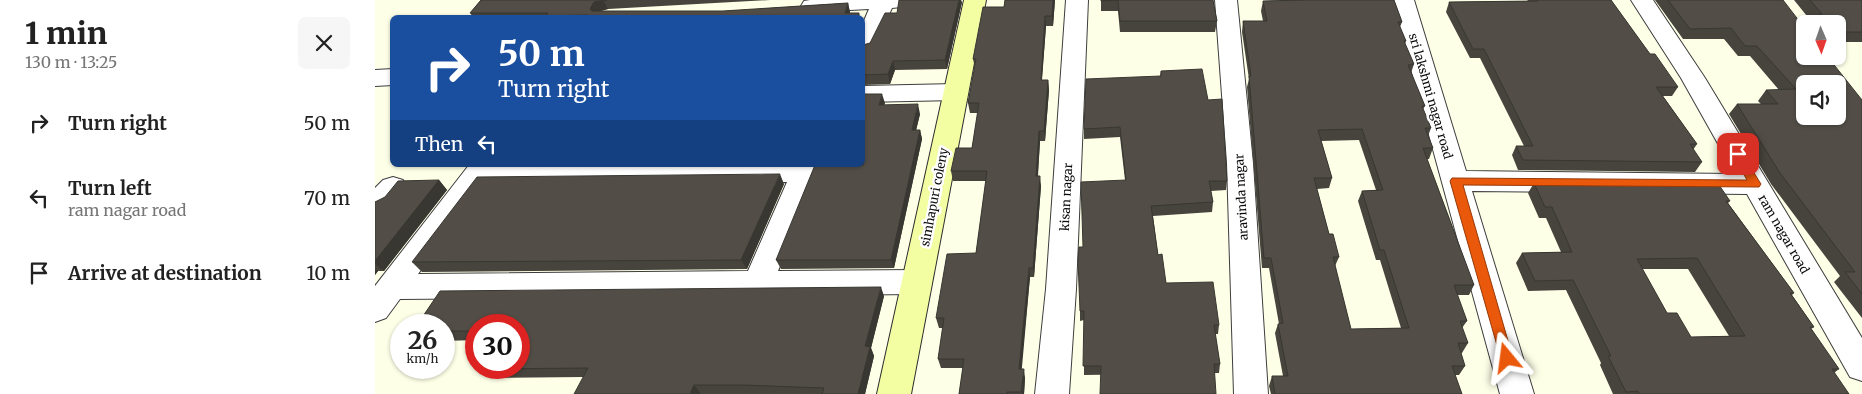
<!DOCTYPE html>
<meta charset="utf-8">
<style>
body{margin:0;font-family:Merriweather,serif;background:#f6f6f6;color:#222;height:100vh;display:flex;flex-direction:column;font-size:19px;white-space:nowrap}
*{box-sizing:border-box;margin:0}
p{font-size:16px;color:#767676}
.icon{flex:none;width:28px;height:28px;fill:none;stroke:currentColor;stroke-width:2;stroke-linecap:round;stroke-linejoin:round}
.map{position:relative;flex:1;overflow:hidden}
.panel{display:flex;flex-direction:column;background:#fff;width:375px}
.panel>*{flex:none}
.top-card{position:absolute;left:15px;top:15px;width:475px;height:152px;border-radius:8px;box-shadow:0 1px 4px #0004;background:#1a4fa0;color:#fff;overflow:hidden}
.needle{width:32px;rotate:178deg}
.tools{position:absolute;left:1421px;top:15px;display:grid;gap:10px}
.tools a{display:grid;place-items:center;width:50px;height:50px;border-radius:8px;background:#fff;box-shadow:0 1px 4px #0004;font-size:25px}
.speed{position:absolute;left:15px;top:314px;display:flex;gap:10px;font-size:25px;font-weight:700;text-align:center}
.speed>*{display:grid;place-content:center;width:65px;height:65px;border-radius:50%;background:#fff;box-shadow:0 1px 4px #0004;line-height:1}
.speed small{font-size:12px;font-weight:400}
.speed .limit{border:8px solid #d22;background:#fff;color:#111}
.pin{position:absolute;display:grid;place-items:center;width:42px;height:42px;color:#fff;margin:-21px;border-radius:10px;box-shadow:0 2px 8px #0006}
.me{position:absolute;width:55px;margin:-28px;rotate:344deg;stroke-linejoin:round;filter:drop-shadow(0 0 4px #0008)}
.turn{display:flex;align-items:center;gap:18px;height:105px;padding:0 25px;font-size:22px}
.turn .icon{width:65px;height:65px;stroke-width:2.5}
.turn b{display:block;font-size:35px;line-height:42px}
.then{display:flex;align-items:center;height:48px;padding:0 25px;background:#0003;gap:10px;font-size:19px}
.round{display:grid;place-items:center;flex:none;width:52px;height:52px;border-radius:8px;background:#f6f6f6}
.headline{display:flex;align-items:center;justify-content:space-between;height:85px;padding:0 25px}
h1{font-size:30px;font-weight:800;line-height:38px}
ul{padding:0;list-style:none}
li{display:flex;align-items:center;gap:15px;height:75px;padding:0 25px}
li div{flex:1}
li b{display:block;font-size:19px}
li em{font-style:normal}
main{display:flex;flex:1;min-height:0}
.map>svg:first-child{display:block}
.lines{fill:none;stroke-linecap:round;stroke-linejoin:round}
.street-casing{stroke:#3d3d3d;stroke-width:2}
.secondary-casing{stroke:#2c2c2c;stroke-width:2}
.street{fill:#fff;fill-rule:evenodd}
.secondary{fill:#f3fea3;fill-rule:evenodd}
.wall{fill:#47433d;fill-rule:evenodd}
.shaded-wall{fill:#393732}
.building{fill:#524e47;stroke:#393732;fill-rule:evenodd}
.route{fill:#ea580c;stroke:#983908}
.labels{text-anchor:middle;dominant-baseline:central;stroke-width:5;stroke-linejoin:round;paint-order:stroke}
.street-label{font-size:12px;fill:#0a0a0a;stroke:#fff}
</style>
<main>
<section class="panel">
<div class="headline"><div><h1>1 min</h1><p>130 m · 13:25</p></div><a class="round"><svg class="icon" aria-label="close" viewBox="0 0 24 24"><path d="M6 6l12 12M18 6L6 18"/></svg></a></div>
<ul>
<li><svg class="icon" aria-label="right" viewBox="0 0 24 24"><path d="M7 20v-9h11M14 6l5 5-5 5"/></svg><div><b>Turn right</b></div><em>50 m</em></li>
<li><svg class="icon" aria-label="left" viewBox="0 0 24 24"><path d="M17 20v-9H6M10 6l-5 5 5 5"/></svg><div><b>Turn left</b><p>ram nagar road</p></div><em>70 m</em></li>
<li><svg class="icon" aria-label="arrive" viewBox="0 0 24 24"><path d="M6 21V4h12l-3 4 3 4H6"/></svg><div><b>Arrive at destination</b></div><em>10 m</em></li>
</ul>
</section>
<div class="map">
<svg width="1487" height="394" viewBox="0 0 1487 394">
<rect width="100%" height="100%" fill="#feffe7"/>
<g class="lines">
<defs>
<path id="street" d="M435,0H549L546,5L517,8L499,46L496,51L488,53V23L494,9L437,12L429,11L426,6L429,1Z
M691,0H713L701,289L694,394H660L671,289Z
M840,0H862L878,163L893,394H859L852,163Z
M1017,0H1039L1091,171L1360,174L1306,78L1256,0H1278L1330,78L1487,338V381L1475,377L1372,194L1097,191L1159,394H1125Z
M18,69V85L0,86V70Z
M581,84L590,86L593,92L590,98L581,100L488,102V86Z
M94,165H446L403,271L542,270L553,273L557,282L553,291L542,294L25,299L11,318L0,322V286ZM412,182L373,271L43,274L109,185Z
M18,177L28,180L32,187C25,200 14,211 0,215V188L8,180Z"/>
<path id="secondary" d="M589,0H611L536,394H502Z"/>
</defs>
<!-- street casing -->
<use href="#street" class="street-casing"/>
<!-- secondary casing -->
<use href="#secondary" class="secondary-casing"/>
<!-- street -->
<use href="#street" class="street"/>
<!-- secondary -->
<use href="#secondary" class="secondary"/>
</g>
<!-- wall -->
<path class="wall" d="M106,0H395L233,9L226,11H348L473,3L475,13L485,18H99L95,13Z
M630,0H680L678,26H671L667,80H673L674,90L670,141H665L663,176L666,186L659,277H655L646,369L650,378L649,394H584L588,368H566L563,359L568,328H564L561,318L601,253L611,181H578L576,171L597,148L603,113H595L593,103L600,68L598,59L629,7Z
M726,0H838L842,21L840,32H745L743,11H726Z
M927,0H1019L1027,22L1025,27L1031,41L1030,44L1039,64L1036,73L1050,106L1048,109L1056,128L1053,136L1058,148L1054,159H1052L1099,285L1094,295H1082L1092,321L1087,328L1093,343L1087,353H1086L1090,366L1084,375H1080L1087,394H896L894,386L897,376H908L900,333L903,324H904L894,268H887L872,87L874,79L867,32L868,21H888L886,11L888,1ZM984,140L1001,190L987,191L983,201L1001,260H1005L1026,328L976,329L960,266L964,257L954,234L942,189L954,188L957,178L946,141Z
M1152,0H1236L1275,54L1303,87L1297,96H1288L1322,144L1318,150L1327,162L1320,172L1143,170L1137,155L1141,146H1149L1105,58H1095L1071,12L1074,2L1153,1Z
M1280,0H1408L1430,56L1487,100V318L1459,282L1465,276L1396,184L1354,114L1362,104H1386L1383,101L1391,90H1404L1375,56H1363L1349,39H1308Z
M1419,0H1487V42H1462V24H1434L1436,21Z
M587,2L572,69L520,70L515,84L488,85V45L495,43L522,13Z
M786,71L833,100L852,181L851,190L836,191L838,202L837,212L778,216L783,255L791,283L844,325L843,334H840L845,364L844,373L709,375V320L705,321V311L708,247L750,180L745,137L709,139V129L785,76Z
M510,103L509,105L545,114L541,130H545L547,139L519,268L406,269L401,260Z
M64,180L72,190L9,271H3L0,275V202Z
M1159,183L1355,201L1353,203L1419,293L1417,295L1439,327L1436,329L1464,369L1459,373L1474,394H1238L1225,365L1226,363L1191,290L1153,291L1141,263L1147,253L1186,252L1171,218H1164L1153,193ZM1267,269H1313L1354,336L1316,337L1292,313Z
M409,184L372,269L47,272L37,262Z
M509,296L496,348L499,356L490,394H326L208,377L115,378L105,369L144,325H101V340L69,341V325Z"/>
<!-- shaded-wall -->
<path class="shaded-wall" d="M228,0L233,9L225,11L221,18L215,9L219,2Z
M584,0H586L587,2L572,69L570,60Z
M678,0H680L678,26L677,16Z
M473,3L475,12L474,18L470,13Z
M670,16L671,26L666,90V80Z
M518,61L520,70L515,84L513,74Z
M673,80L674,90L670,141L669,131Z
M507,94L510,103L507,114L504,105Z
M543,104L545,114L539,139L537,130Z
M545,130L547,139L519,268L516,260Z
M664,131L665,141L662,186L661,176Z
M405,174L409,184L372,269L366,260Z
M665,176L666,186L659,277L658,268Z
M64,180L72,190L9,271L0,264V261Z
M654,268L655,277L646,378L644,369Z
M0,269L3,271L0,275Z
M506,287L509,296L496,348L499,356L490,394H483L490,346Z
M649,369L650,378L649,394H647Z
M319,385L326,394H315Z"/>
<!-- building -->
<path class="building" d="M106,0H232L219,2L215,9L217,11H348L473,3L470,13H484V18H212L213,15L171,16L173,13H95Z
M524,0H584L570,60L518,61L513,74L488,75V45L495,43L510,13H522Z
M630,0H678L677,16H670L666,80H673L669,131H664L661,176H665L658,268H654L644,369H649L646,392H632V394H584L589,359H563L569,318H561L572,254L601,253L612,171H576L581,148H597L604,103H593L601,59H598L608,7H629Z
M726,0H838L842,21H745L743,0L726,1Z
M932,0H1019L1026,19L1027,22H1023L1031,41H1029L1039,64L1033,65L1050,106H1047L1056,128H1050L1058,148H1048L1099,285H1079L1092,321H1085L1093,343H1083L1090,366H1077L1087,394H900L897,376H913L903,324L908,323L896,258H889L874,76H876L868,21H892L888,1ZM987,129L1008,190L987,191L1005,250H1009L1034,328L976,329L958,257H964L958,234H954L939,178H957L943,130Z
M1162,0H1236L1275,54H1280L1303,87H1281L1322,144H1315L1327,162L1148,160L1141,146H1158L1109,49H1098L1074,2L1163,1Z
M1293,0H1408L1428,26H1430V56H1452L1487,100V294L1470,272H1480L1405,173L1362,104H1403L1391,90L1421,89L1382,46H1370L1356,28L1315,29ZM1430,84H1462V116H1430Z
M1435,0H1487V32H1462V24H1439L1440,16L1447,14Z
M827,69L833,100L847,99L852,181H834L838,202L776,206L783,255L787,254L791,283L838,282L844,325H839L845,364H839L841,394H725L726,366H708L709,311H705L703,260L704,247H708L706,182L751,180L745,127L709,129L711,79L786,76V71Z
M488,94H507L504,105L543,104L537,130H545L516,260H401L440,165H488Z
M405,174L366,260L37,262L102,177Z
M64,180L0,261V202L10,197L23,181Z
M1159,183L1344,185L1355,201H1351L1419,293H1415L1439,327H1435L1464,369H1457L1474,394H1264L1263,391L1251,392L1233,356H1236L1198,280L1160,281L1147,253L1197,252L1177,207H1170ZM1322,258L1370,336L1316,337L1302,313H1292L1262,259Z
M506,287L490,346L495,347L483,394H447L449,388L368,385H319L315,394H199L213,368L105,369L106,368H144V325H101V331H69V325H42L65,291Z"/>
<!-- route -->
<path class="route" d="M1363,150L1366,151L1384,181L1386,184L1384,187L1088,185L1138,358L1136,363L1132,364L1127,363L1075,181L1077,178L1372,180L1357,154Z"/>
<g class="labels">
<!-- street labels -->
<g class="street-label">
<text transform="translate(1056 96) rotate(74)">sri lakshmi nagar road</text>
<text transform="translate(559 197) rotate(-79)">simhapuri coleny</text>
<text transform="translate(691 197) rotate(-87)">kisan nagar</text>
<text transform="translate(866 197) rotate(-93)">aravinda nagar</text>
<text transform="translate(1409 234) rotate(60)">ram nagar road</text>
</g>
</g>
</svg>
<div class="tools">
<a><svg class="needle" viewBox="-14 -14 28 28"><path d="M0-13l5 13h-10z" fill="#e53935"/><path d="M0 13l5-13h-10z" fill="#767676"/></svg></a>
<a><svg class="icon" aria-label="sound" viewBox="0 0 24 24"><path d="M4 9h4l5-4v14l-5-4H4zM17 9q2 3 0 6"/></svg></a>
</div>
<div class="speed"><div>26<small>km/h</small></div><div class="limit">30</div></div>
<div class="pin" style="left:1363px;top:154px;background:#d93025"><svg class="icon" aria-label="arrive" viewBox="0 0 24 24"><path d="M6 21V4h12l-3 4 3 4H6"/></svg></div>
<svg class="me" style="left:1132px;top:358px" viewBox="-20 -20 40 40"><path d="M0-17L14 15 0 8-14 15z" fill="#ea580c" stroke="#fff" stroke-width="4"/></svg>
<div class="top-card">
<div class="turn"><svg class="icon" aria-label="right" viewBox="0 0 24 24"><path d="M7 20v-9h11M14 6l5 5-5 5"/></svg><div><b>50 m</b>Turn right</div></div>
<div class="then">Then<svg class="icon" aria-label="left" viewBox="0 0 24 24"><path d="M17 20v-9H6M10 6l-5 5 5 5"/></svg></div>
</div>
</div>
</main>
